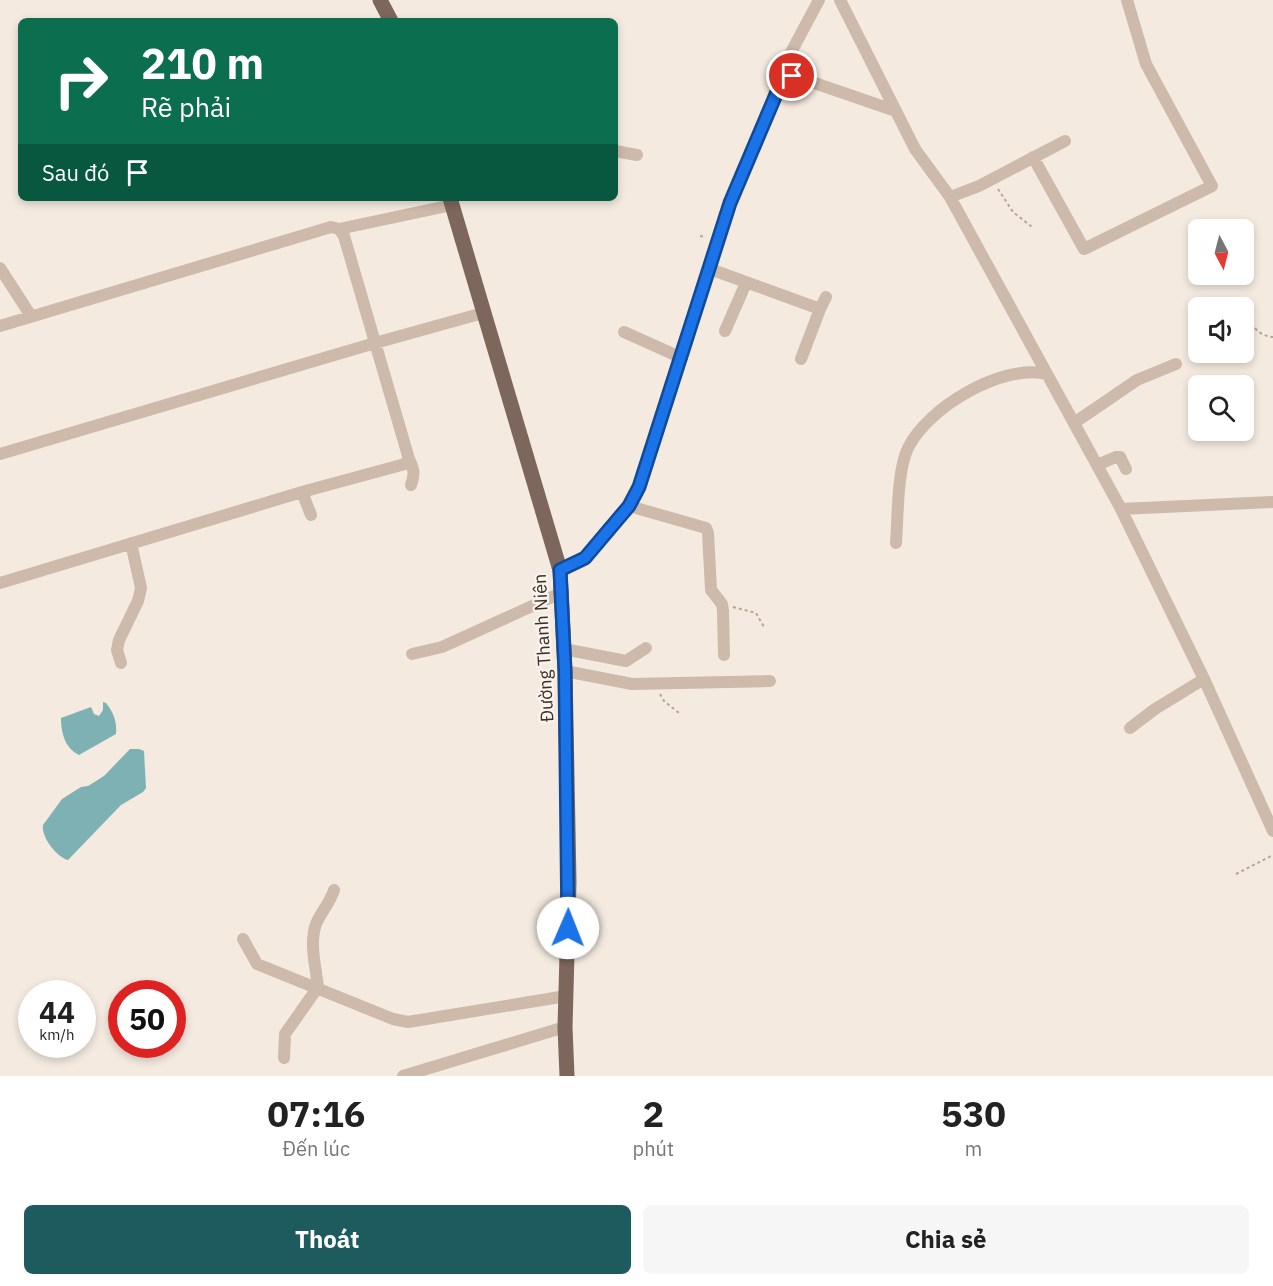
<!DOCTYPE html>
<html lang="vi">
<meta charset="utf-8">
<style>
body{margin:0;font-family:"IBM Plex Sans",sans-serif;background:#f6f6f6;color:#222;height:100vh;display:flex;flex-direction:column;font-size:22px;white-space:nowrap}
*{box-sizing:border-box;margin:0}
p{font-size:20px;color:#767676}
.icon{flex:none;width:33px;height:33px;fill:none;stroke:currentColor;stroke-width:2;stroke-linecap:round;stroke-linejoin:round}
.map{position:relative;height:1076px;overflow:hidden}
.drawer{display:flex;flex-direction:column;background:#fff;flex:1}
.drawer>*{flex:none}
.top-card{position:absolute;left:18px;top:18px;width:600px;height:183px;border-radius:9px;box-shadow:0 3px 9px #0003;background:#0b6e4f;color:#fff;overflow:hidden}
.needle{width:39px;rotate:173deg}
.fabs{position:absolute;left:1188px;top:219px;display:grid;gap:12px}
.fabs a{display:grid;place-items:center;width:66px;height:66px;border-radius:9px;background:#fff;box-shadow:0 3px 9px #0003;font-size:30px}
.speed{position:absolute;left:18px;top:980px;display:flex;gap:12px;font-size:30px;font-weight:700;text-align:center}
.speed>*{display:grid;place-content:center;width:78px;height:78px;border-radius:50%;background:#fff;box-shadow:0 3px 9px #0003;line-height:1}
.speed small{font-size:15px;font-weight:400}
.speed .limit{border:9px solid #d22;background:#fff;color:#111}
.pin{position:absolute;display:grid;place-items:center;width:51px;height:51px;color:#fff;margin:-26px;border:3px solid #fff;border-radius:50%;box-shadow:0 2px 6px #0007}
.me{position:absolute;width:66px;margin:-33px;rotate:1deg;stroke-linejoin:round;filter:drop-shadow(0 0 4px #0008)}
.turn{display:flex;align-items:center;gap:21px;height:126px;padding:0 24px;font-size:27px}
.turn .icon{width:78px;height:78px;stroke-width:2.5}
.turn b{display:block;font-size:42px;line-height:51px}
.then{display:flex;align-items:center;height:57px;padding:0 24px;background:#0003;gap:12px;font-size:22px}
.eta{display:flex;justify-content:space-evenly;align-items:center;height:102px;text-align:center}
.eta b{font-size:36px;font-weight:700;line-height:42px}
.cta{display:flex;gap:12px;margin-top:auto;padding:12px 24px}
.cta a{flex:1;height:69px;border-radius:9px;background:#1d5b5f;color:#fff;font-size:24px;font-weight:700;line-height:69px;text-align:center}
.cta a+a{background:#f6f6f6;color:#222}
.map>svg:first-child{display:block}
.water{fill:#7db1b3}
.lines{fill:none;stroke-linecap:round;stroke-linejoin:round}
.path{stroke:#b9a494;stroke-width:2;stroke-dasharray:3 3;stroke-linecap:butt}
.minor{stroke:#cdbaaa;stroke-width:12}
.major{stroke:#7d665b;stroke-width:15}
.route-casing{stroke:#114b97;stroke-width:15}
.route{stroke:#1a73e8;stroke-width:10}
.labels{text-anchor:middle;dominant-baseline:central;stroke-width:4.5;stroke-linejoin:round;paint-order:stroke}
.street-label{font-size:18px;fill:#3b2f2a;stroke:#fbf4ed}
</style>
<div class="map">
<svg width="1273" height="1076" viewBox="0 0 1273 1076">
<rect width="100%" height="100%" fill="#f4eae0"/>
<!-- water -->
<path class="water" d="M103,702L106,703C114,713 117,722 116,734L79,755C65,748 61,733 61,718L91,707L94,714L99,716L103,710Z
M130,749H139L144,751L146,788L143,792L121,805L68,860C57,857 41,837 43,825L62,799L81,787L88,786L104,776Z"/>
<g class="lines">
<!-- path -->
<path class="path" d="M998,189L1013,212L1032,227
M700,236L706,237
M1244,314C1252,325 1258,336 1273,337
M733,607L756,613L764,627
M660,694L664,701L679,713
M1236,874L1273,855"/>
<!-- minor -->
<path class="minor" d="M840,0L915,149L950,197L1121,509L1204,679L1273,831
M784,78L788,58L819,0
M615,151L637,155
M1033,157L1084,249L1212,186L1146,64L1127,0
M950,197L979,186L1065,141
M339,229L344,236L409,459C414,469 415,474 411,485
M0,268L31,316
M710,269L820,309L826,297
M0,326L331,227L339,229L452,205
M725,331L746,283
M624,332L682,358
M801,359L820,309
M1074,423L1137,380L1176,364
M0,454L375,343L483,313
M1097,465L1116,457H1120L1126,469
M302,492L311,515
M629,506L706,528L708,533L711,590L722,604L723,611L724,655
M1121,509L1273,502
M896,543C898,517 897,471 908,448C928,407 1003,363 1047,374
M560,570L585,558L629,506L640,487L730,203L784,78L797,77L896,111
M0,583L302,492L405,464L409,459
M564,649L626,661L646,648
M412,654L442,647L563,592
M121,663L117,650L119,640L138,601L141,588L131,543
M565,671L632,684L770,681
M1130,728L1155,709L1204,679
M243,939L257,964L393,1019L408,1022L566,996
M284,1058L285,1034L318,987C316,968 309,943 316,924C321,912 330,903 334,890
M403,1076L565,1027"/>
<!-- major -->
<path class="major" d="M380,0L391,21
M450,198L560,570L565,671L569,882L565,1027L567,1076"/>
</g>
<g class="lines">
<defs>
<path id="route" d="M568,928L565,671L560,570L585,558L629,506L639,487L730,203L780,85L784,78L792,76"/>
</defs>
<!-- route casing -->
<use href="#route" class="route-casing"/>
<!-- route -->
<use href="#route" class="route"/>
</g>
<g class="labels">
<!-- street labels -->
<g class="street-label">
<text transform="translate(543 648) rotate(-93)">Đường Thanh Niên</text>
</g>
</g>
</svg>
<div class="fabs">
<a><svg class="needle" viewBox="-14 -14 28 28"><path d="M0-13l5 13h-10z" fill="#e53935"/><path d="M0 13l5-13h-10z" fill="#767676"/></svg></a>
<a><svg class="icon" aria-label="sound" viewBox="0 0 24 24"><path d="M4 9h4l5-4v14l-5-4H4zM17 9q2 3 0 6"/></svg></a>
<a><svg class="icon" aria-label="search" viewBox="0 0 24 24"><circle cx="10" cy="10" r="6"/><path d="M15 15l6 6"/></svg></a>
</div>
<div class="speed"><div>44<small>km/h</small></div><div class="limit">50</div></div>
<div class="pin" style="left:792px;top:76px;background:#d93025"><svg class="icon" aria-label="arrive" viewBox="0 0 24 24"><path d="M6 21V4h12l-3 4 3 4H6"/></svg></div>
<svg class="me" style="left:568px;top:928px" viewBox="-20 -20 40 40"><circle r="19" fill="#fff"/><path d="M0-13L10 11 0 6-10 11z" fill="#1a73e8"/></svg>
<div class="top-card">
<div class="turn"><svg class="icon" aria-label="right" viewBox="0 0 24 24"><path d="M7 20v-9h11M14 6l5 5-5 5"/></svg><div><b>210 m</b>Rẽ phải</div></div>
<div class="then">Sau đó<svg class="icon" aria-label="arrive" viewBox="0 0 24 24"><path d="M6 21V4h12l-3 4 3 4H6"/></svg></div>
</div>
</div>
<section class="drawer">
<div class="eta">
<div><b>07:16</b><p>Đến lúc</p></div>
<div><b>2</b><p>phút</p></div>
<div><b>530</b><p>m</p></div>
</div>
<div class="cta"><a>Thoát</a><a>Chia sẻ</a></div>
</section>
